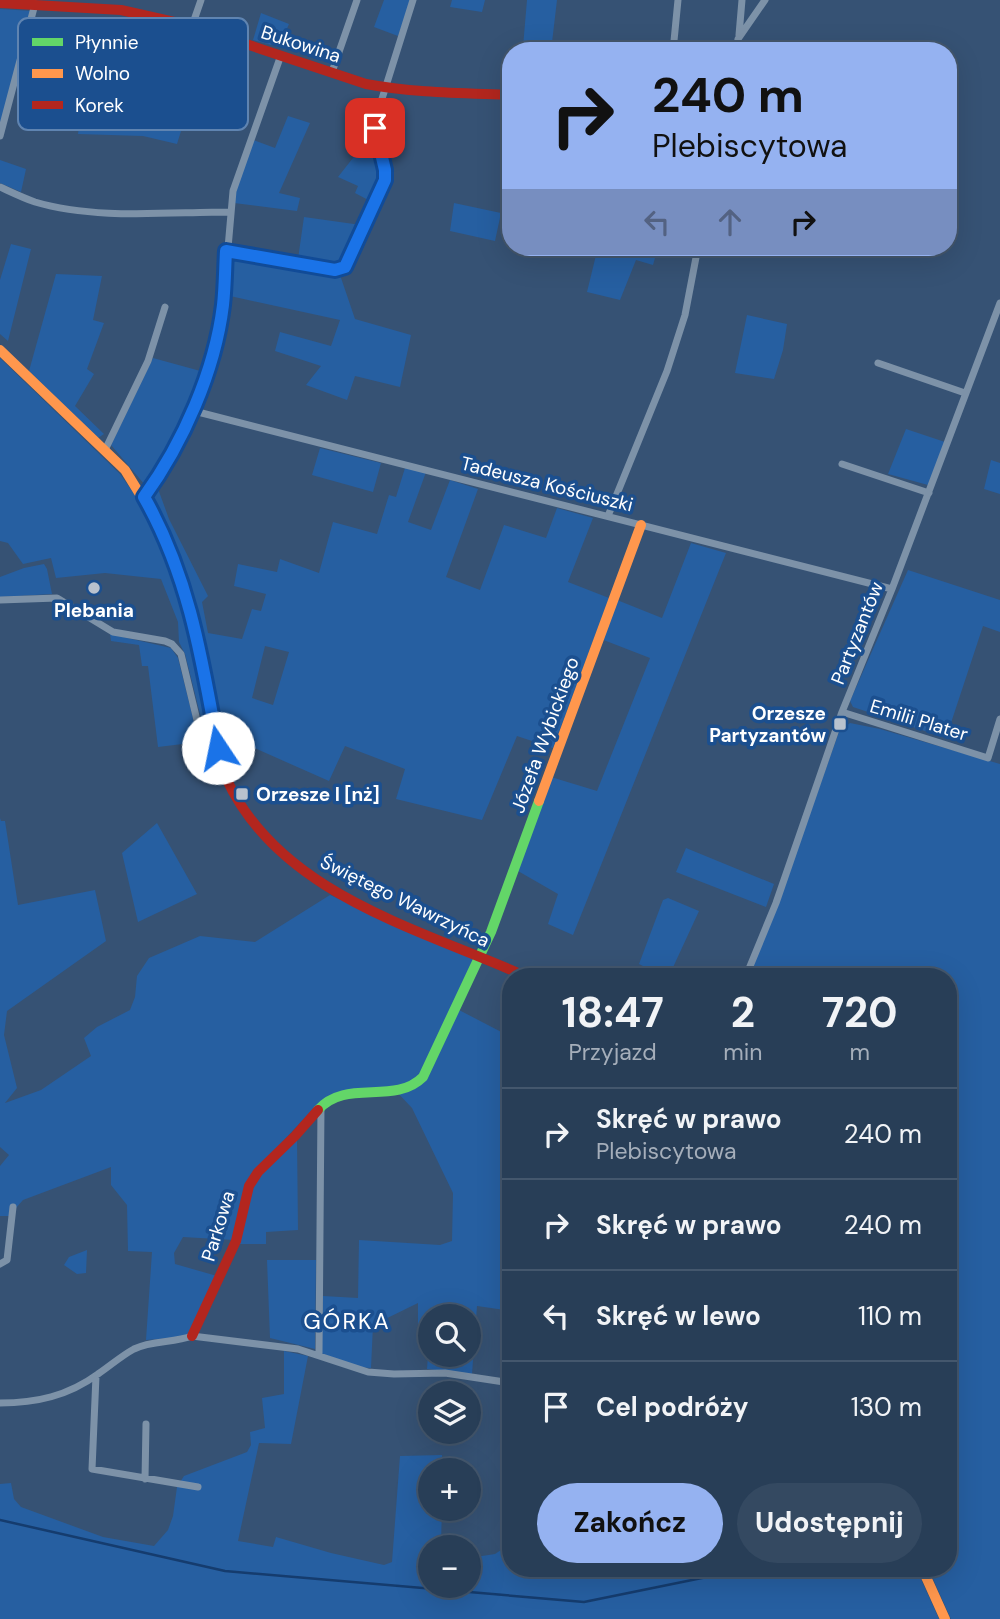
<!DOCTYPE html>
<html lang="pl">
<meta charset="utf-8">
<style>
body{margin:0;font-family:"DM Sans",sans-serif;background:#344961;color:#f1f3f6;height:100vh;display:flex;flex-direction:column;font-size:26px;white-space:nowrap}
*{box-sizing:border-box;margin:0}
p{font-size:23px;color:#a5aeba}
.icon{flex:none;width:38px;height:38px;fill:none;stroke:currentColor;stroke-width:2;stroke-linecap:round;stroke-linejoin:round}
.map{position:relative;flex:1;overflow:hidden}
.drawer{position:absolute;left:502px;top:968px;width:455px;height:609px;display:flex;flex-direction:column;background:#283e57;border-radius:28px;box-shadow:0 7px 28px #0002,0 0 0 2px #44576d}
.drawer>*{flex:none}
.hud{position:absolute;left:502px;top:42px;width:455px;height:214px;border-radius:28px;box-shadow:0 7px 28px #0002,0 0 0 2px #44576d;background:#95b2f1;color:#111;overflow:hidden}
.tools{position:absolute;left:418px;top:1304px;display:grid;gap:14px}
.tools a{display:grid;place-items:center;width:63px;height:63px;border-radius:50%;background:#283e57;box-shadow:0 7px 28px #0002,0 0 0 2px #44576d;font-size:35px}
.pin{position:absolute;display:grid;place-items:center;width:60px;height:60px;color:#fff;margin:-30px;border-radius:14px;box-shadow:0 4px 10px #0006}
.me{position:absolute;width:77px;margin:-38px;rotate:349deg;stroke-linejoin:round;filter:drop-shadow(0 0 5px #0008)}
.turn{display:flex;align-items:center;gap:24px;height:147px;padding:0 35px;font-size:32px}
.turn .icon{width:91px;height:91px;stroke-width:2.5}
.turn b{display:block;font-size:49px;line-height:60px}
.lanes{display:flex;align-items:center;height:66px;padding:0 35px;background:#0003;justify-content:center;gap:35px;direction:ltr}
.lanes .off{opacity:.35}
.eta{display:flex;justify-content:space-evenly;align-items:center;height:119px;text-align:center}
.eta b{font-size:42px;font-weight:700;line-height:49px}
.cta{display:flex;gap:14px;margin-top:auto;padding:14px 35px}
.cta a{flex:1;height:80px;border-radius:42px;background:#95b2f1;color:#111;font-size:28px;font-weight:700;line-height:80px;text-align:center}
.cta a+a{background:#344961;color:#f1f3f6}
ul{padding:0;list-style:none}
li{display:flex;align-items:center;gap:21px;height:91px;padding:0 35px;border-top:2px solid #44576d}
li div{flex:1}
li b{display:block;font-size:26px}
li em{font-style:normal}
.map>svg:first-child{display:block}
.green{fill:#265fa1;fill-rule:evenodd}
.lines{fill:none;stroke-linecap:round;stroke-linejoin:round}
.stream{stroke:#153c6e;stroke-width:2.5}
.street{stroke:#7d92a8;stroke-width:7}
.fast{stroke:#63d668;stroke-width:10}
.slow{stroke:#ff974d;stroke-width:10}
.jam{stroke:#b3261e;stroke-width:10}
.route-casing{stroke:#114b97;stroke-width:18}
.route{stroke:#1a73e8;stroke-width:12}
.poi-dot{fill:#b9c2ce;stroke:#1b4f8f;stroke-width:2.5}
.labels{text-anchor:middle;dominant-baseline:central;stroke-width:7;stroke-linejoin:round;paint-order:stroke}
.street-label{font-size:19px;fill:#fff;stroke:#1b4f8f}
.poi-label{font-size:19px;font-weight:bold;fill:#fff;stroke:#1b4f8f}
.quarter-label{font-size:23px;letter-spacing:2px;fill:#fff;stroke:#1b4f8f}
.key{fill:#1b4f8f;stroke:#5f84b1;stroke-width:2}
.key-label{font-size:19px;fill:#fff}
</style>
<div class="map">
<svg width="1000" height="1619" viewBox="0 0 1000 1619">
<rect width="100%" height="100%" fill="#365274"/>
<!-- green -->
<path class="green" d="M384,0H411L398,36L374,27Z
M452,0H485L482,12L450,7Z
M527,0H557L551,51L523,47Z
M0,9L33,11L0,136Z
M261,13L289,24L279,47L253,40Z
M126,81L190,102L177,144L143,136L78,134L84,92Z
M288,116L310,123L279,193L300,198L297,211L234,203L236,187L253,140L275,148Z
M371,135L381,169L382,181L372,202L355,193L358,186L338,177Z
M0,160L26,169L21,192L0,183Z
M454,203L501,213L495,241L450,231Z
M304,217L361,225L348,258L341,264L298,259Z
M11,244L31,249L8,341L0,334V280Z
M598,247H658L653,265L636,260L620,300L587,292Z
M235,256L339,272L355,319L411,335L400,387L355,376L347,400L306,385L321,366L275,351L280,332L331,346L340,320L230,296L231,260Z
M56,274L102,276L93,320L104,323L87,369L94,374L75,406L104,434L98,438L29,371Z
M747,315L787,324L783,350L774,379L735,373Z
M0,358L120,474L149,515L175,572L188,622L209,728L203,726L185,654L179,642L178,622L161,579L105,573L56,578L51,558L23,564L8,543L0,541Z
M153,358L204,372L191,410L150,484L145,485L111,445Z
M906,429L945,442L928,485L888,474Z
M320,448L381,463L373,492L312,475Z
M991,460L1000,463V494L984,489Z
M405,468L426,472L408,522L431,530L450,480L478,489L446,577L480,590L504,525L546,538L557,508L593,518L568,582L609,598L553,748L517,736L482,820L396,799L405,769L345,746L329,781L234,739L225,744L188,577L151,496L157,486L169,519L208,596L202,602L208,633L242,639L252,609L261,611L266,594L234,586L238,564L277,572L280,559L319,573L333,522L377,534L389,495L396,497ZM265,646L289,652L273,705L252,698Z
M691,543L726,553L573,935L548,924L558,894L518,871L551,777L597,791L650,658L601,639L617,600L662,618Z
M44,564L47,569L52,594L0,597V577L24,568Z
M908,570L1000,600V632L983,626L946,738L853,707L850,701Z
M110,634L171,648L178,658L199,742L158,747L148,666H142L139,645L111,641Z
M850,723L880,729L1000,764V1619H951L928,1568H948V976H749L780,897L839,732Z
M0,818L1,821H5L18,905L95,890L106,941L7,1011L4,1035L17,1088L5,1103L41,1090L91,1056L84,1038L97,1027L130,1010L135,997L137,976L149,958L200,936L255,942L330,895L476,959L459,1010L511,1037V1311L477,1306L472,1374L427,1369L430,1329V1354H469V1316H430V1327L418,1326V1303L373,1325L371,1368L356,1367L321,1353L323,1296L358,1298L359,1240L440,1245L452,1241L453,1193L412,1108L394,1089L376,1087L313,1109L285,1139L253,1174L234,1240L183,1237L174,1253L175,1264L217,1276L190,1333L183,1337L146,1340L152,1252L128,1251L127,1205L111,1185V1167L23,1200L9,1216H0V1166L9,1155L0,1147Z
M157,823L197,894L138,922L122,853Z
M686,848L774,884L766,907L676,872Z
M668,898L699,911L669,976H663L639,964L663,900Z
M297,1138L298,1230L266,1232V1244H239L252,1188L262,1173Z
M87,1250L86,1273L77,1274L64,1265L69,1257Z
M267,1260H316L315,1349L270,1338Z
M284,1351L308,1356L291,1444L259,1443L238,1541L273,1547L276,1537L331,1553L384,1565L392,1562L400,1456L442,1455V1470H430V1508L442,1509L441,1542L449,1547H430V1586H469V1558L495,1554L501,1550L511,1551V1568H541L552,1575L569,1579L585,1568H916L939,1619H0V1484L11,1483L14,1499L21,1507L103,1537L154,1546L168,1530L173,1516L177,1487L184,1476L247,1452L251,1445L250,1432L265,1428L262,1398L284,1394Z"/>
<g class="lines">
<!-- stream -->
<path class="stream" d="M680,45V51
M0,1520L225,1571L584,1602L751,1568"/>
<!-- street -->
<path class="street" d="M192,26L201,0
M739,35L742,0
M673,51L678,0
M736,51L738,39L765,0
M332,72L357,0
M0,136L35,4
M0,187C11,192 23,198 35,202C95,220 168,212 230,212
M226,251L335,270L347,264L385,180C385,159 375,141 375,121L413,0
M878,363L965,393
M194,411L892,589
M105,450L148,361L165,307
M842,464L929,493
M144,497L194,411L215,347L223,305L233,191L281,55
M608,516L667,371L685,315L698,247
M0,600L57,598L113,632L165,641L172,644L181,654L202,741L206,747L218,748
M842,712L988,758L1000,719
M746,976L776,903L842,712L892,589L1000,303
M0,1264L7,1260L13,1207
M319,1354L321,1106
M96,1376L92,1469L198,1487
M0,1403C36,1403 68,1396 98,1374C110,1366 121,1356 134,1349C152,1340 174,1343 192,1336L298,1349L368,1372L394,1374L445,1373L511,1383
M145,1479L146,1424"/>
<!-- fast -->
<path class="fast" d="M318,1110C346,1078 394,1106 423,1077L491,932L539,801"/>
<!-- slow -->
<path class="slow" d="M0,350L125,470L165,535L186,592L196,637
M539,801L641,525
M922,1568L945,1619"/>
<!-- jam -->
<path class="jam" d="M0,3L121,10L192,26L366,84C414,93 462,93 511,95
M196,637C202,668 209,700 216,731C219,746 220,764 226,778C279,894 418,928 525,976
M192,1336L236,1241L249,1186L258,1172L295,1136L318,1110"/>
</g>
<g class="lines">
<defs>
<path id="route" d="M218,748C202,659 189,576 144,497C183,443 215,371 223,305C225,287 225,269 226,251L335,270L345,267L385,180V170L375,128"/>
</defs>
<!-- route casing -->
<use href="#route" class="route-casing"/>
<!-- route -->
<use href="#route" class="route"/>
</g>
<!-- markers -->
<g class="poi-dot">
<circle cx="94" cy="588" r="7"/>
<rect x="833" y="717" width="14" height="14" rx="3.5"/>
<rect x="235" y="787" width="14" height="14" rx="3.5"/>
</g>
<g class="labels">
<!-- street labels -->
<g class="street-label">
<text transform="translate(301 44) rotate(18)">Bukowina</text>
<text transform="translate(547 484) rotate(14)">Tadeusza Kościuszki</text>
<text transform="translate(857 633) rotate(-68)">Partyzantów</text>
<text transform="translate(919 720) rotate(17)">Emilii Plater</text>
<text transform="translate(545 735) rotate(-70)">Józefa Wybickiego</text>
<text transform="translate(405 901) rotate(26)">Świętego Wawrzyńca</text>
<text transform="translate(218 1226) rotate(-73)">Parkowa</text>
</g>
<!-- poi labels -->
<g class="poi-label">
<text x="94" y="610">Plebania</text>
<text x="826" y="713" text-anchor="end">Orzesze<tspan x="826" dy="22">Partyzantów</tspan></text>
<text x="256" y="794" text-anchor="start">Orzesze I [nż]</text>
</g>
<!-- quarter labels -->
<g class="quarter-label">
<text x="347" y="1321">GÓRKA</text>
</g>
</g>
<!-- legend -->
<rect x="18" y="18" width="230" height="112" rx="10" class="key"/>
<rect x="32" y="38" width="31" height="8" fill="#63d668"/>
<rect x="32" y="69" width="31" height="9" fill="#ff974d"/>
<rect x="32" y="101" width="31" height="8" fill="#b3261e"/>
<g class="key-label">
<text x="75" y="49">Płynnie</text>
<text x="75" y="80">Wolno</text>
<text x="75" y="112">Korek</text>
</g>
</svg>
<div class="tools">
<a><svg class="icon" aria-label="search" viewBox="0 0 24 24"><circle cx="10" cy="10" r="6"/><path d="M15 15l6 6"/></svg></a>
<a><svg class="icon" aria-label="layers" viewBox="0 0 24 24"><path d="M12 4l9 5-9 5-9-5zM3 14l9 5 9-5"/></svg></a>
<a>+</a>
<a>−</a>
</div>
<div class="pin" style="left:375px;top:128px;background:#d93025"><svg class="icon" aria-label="arrive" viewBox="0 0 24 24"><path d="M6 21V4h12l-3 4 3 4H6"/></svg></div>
<svg class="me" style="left:218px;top:748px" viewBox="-20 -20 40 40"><circle r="19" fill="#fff"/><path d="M0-13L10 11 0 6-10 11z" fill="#1a73e8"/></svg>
<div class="hud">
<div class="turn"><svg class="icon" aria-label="right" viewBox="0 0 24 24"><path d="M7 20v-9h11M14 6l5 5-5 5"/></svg><div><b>240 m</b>Plebiscytowa</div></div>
<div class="lanes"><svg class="icon off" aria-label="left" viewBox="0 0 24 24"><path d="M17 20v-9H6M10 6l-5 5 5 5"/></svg><svg class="icon off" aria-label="ahead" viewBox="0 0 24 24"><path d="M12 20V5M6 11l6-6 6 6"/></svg><svg class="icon" aria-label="right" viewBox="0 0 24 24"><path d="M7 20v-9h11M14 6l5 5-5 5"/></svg></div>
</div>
<section class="drawer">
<div class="eta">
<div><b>18:47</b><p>Przyjazd</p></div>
<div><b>2</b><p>min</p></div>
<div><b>720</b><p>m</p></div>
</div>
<ul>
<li><svg class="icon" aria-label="right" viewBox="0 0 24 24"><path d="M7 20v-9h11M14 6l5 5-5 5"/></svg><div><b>Skręć w prawo</b><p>Plebiscytowa</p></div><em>240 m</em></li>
<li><svg class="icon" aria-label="right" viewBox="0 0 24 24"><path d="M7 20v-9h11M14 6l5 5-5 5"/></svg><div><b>Skręć w prawo</b></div><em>240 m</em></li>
<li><svg class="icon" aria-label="left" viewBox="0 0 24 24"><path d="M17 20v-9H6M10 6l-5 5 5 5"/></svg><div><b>Skręć w lewo</b></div><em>110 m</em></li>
<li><svg class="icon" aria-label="arrive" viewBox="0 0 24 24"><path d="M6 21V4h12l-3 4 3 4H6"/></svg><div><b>Cel podróży</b></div><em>130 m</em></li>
</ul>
<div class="cta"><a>Zakończ</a><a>Udostępnij</a></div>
</section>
</div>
